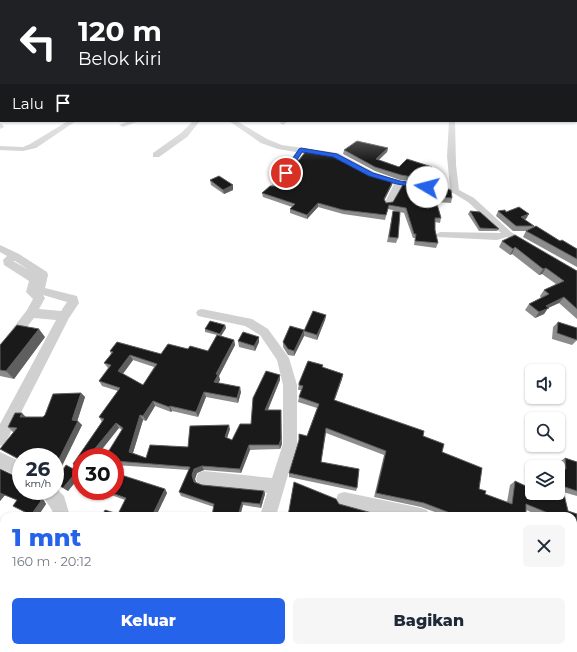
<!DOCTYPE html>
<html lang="id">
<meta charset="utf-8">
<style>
body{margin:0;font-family:Montserrat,sans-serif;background:#f6f6f7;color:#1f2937;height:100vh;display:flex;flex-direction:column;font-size:15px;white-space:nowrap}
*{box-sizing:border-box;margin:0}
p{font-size:13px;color:#747a83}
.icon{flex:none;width:22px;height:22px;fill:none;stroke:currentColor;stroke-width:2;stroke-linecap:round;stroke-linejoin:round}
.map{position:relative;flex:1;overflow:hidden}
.sheet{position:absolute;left:0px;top:512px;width:577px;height:140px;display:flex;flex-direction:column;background:#fff;border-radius:12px 12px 0 0;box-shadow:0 1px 3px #0004}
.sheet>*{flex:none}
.banner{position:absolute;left:0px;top:0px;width:577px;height:122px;box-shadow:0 1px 3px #0004;background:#202124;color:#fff;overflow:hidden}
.controls{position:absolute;left:525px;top:364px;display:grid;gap:8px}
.controls a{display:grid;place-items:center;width:40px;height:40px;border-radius:6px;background:#fff;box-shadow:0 1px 3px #0004;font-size:20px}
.speed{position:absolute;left:12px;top:448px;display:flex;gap:8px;font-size:20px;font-weight:700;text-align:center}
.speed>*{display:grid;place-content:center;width:52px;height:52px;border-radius:50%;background:#fff;box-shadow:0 1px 3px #0004;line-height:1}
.speed small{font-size:10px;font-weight:400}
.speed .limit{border:6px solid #d22;background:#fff;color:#111}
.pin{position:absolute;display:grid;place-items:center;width:34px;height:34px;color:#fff;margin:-17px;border:2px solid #fff;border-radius:50%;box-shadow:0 1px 4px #0007}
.me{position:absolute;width:44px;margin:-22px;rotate:278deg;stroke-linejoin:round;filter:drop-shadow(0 0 3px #0008)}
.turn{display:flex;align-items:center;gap:14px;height:84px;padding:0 12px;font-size:18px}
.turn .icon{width:52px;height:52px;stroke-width:2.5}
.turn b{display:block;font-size:28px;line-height:34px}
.then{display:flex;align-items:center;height:38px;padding:0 12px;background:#0003;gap:8px;font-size:15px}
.round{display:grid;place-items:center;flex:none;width:42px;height:42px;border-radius:6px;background:#f6f6f7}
.headline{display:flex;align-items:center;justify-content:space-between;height:68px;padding:0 12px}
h1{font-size:24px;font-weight:800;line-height:30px;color:#2563eb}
.action{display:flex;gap:8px;margin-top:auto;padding:8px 12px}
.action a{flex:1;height:46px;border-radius:6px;background:#2563eb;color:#fff;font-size:16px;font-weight:800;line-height:46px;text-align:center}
.action a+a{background:#f6f6f7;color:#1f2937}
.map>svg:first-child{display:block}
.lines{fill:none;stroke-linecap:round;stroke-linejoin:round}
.minor{fill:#d0d0d0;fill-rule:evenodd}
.wall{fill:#8c8c8c;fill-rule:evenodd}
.shaded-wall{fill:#5f5f5f}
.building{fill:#1a1a1a;stroke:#5f5f5f;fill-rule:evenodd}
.route{fill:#2563eb;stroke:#184099}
</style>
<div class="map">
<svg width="577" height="652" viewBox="0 0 577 652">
<rect width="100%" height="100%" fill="#fff"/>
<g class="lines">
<!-- minor -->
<path class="minor" d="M0,77H1V81H0Z
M576,90H577V100H576Z
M0,101H1V105H0Z
M0,112H1L0,117Z
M68,121H76L36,148L23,151L0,150V146L23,147L30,144Z
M129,121H139L123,127L119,125Z
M193,121H200L187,137L159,157H153V153L181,133Z
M229,121H237L267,139L282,145L338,153L374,172L400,181L450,188L447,156L449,121H455L456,165L459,190L474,198L511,232L531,244L526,247L507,237L497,240L437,237L435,235L440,232L501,233L468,202L453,193L402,186L391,206H385L384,204L394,184L368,176L333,157L303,153L277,189H271L270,187L296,152L278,149L261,143Z
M281,121H288L283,125L280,123Z
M0,123L2,124L4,127L0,129Z
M0,245L19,254L47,272L48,275L45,288L77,296L79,303L69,318L5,444L0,446V424L56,320L34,318L15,342L11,344L7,342L5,339L7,336L27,310L33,299L26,292L29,281L4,265L3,260L7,256L0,252ZM13,261H15L29,270ZM43,295L67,302L61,311L39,309L45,298Z
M202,309L252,319L268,329L289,358L297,385V444L276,516H260L267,493L204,487L198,485L196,479L198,473L204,471L272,478L283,444V385L277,360L260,335L245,326L198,316L196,313L198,310Z
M0,452L21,462V478L0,468Z
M55,487L64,496L70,516H54C51,505 44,501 40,491H55Z
M344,492L421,508L427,510L429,516H381L344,508L338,506L336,500L338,494Z
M573,539H577V557H573Z
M242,648H262V652H242Z
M424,648H444V652H424Z"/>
</g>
<!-- wall -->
<path class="wall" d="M388,148L387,152L379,160L399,167L431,171L423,183L400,180L375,171L343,154L344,150Z
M368,173L393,181L392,185L384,200L386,203L393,202L404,183L452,198L451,203L436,202L441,218L440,223L435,222V230L438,243L436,248L414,245L415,238H413L404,213L388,209L385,220L343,214L318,207L307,219L290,213V209L292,207L263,197L262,193L278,186Z
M210,180L233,185V190L224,194L211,185Z
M393,211L398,238L396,243L387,242Z
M470,211L499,229L497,231H479L468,214Z
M498,211L526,219L524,220L534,226L533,228L560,241L577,249V267L523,237L526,231H513L496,216Z
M502,241L577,271V319L559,303L548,308L544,314L535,318L525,310L529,304L541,298L540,296L544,290L556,284L542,274L539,275L512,254L510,255L499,247Z
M326,315L325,320L317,340L304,336V331Z
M558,322L577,340L572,345L552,339L553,327Z
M225,325L226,328L221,336L234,340L235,345L219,376L220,380L218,383L241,392L238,403L206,397L198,417L172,411L171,412L155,406L146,421L143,420L133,453L146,458L188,447L230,429L227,438L232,440L251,424L280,375V380L268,410L282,444L280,449L250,450L241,473L204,470L197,473L195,479L196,482L202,485L264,491L265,494L261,508L243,505L240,516H212L214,507L181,496L179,492L189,470L115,465V457L122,430L119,428L81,457V470L73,464L102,422L99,417L118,391L102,386L99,381L108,368L104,363L111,354L110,351L161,354L188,349L208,351L217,335L205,332V329ZM133,360L154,367L143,385L123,374Z
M304,336L294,356L288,355L283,347V342Z
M45,337L14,379L0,376V345Z
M238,341L259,342L255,351L239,347Z
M322,367L343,374L342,379L334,400L423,436L442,452L485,494L507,502L510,485L515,481L532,493H558L559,468V462L565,458L577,462V496L563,492L568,511L577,514V543L573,544V516H540L526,510V516H446L421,507L374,497L384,455L326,433L321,462L357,488L356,491L289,477V473L307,436L317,408L298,402L299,397L301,390H298L299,383Z
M81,393L85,397L77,421L82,425L60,470L81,475L68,491L55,482V457H21V461L0,449L14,432H13L8,427L26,417H43Z
M534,464L554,467H532V485L529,468Z
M0,469L21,491L40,494L46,504L38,516H33L13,506L17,500L5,495L0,501Z
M165,489L167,493L156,516H102L118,514L125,500L100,491Z
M465,648H573L577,652H465Z"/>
<!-- shaded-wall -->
<path class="shaded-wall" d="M388,148L387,152L375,163L376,159Z
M432,167L431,171L423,183L425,179Z
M393,181L392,185L383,203L384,199Z
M233,185V190L224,194L223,190Z
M318,203V207L307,219V215Z
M529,214L526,219L518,222L521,217Z
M515,247L512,254L510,255L513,249Z
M546,268L542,274L539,275L543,269Z
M564,297L559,303L548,308L544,314L535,318L539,312L546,306Z
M326,315L325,320L317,340V335Z
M225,325L226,328L221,336L220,334Z
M39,329L45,337L14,379L6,371Z
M304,330V336L294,356V351Z
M259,337V342L255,351L254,346Z
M234,340L235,345L219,376L220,380L216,387L214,382L216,374Z
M130,355L133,360L121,376L118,371Z
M343,374L342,379L333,405L334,400Z
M280,375V380L266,414L265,410Z
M240,387L241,392L238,403L237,398Z
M204,392L206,397L198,417L196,412Z
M81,393L85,397L77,422L78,421L82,425L60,470L55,467L72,420Z
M153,401L155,406L146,421L143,416Z
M170,406L172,411L171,412L169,407Z
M22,413L27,418L20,417Z
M281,414L282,444L280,449L279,445Z
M140,415L143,420L132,456L129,452Z
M116,423L119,428L96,457H88Z
M229,425L230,429L226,441L225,437Z
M249,445L250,450L241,473L240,469Z
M202,466L204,470L197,473L195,479L197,485L194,482L192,475L194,469Z
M77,471L81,475L68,491L63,488Z
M165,489L167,493L156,516H152Z
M35,491L40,494L46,504L38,516H33L31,515Z
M264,491L265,494L261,508L260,504Z
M0,493L5,495L0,501Z
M242,502L243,505L240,516H238Z"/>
<!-- building -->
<path class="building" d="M357,141L388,148L376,159L399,167L407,159L432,167L425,179L401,175L375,167L344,150Z
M306,151L333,154L368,173L393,181L384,199L386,203L393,202L404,183L451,190L452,198L435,197L441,218H435V230L438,243L415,241L416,234H414L406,208L389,205L386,215L343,210L318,203L307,215L290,209L295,204L262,193L270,186H278L297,160H299Z
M219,176L233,185L223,190L210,180Z
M519,207L529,214L521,217L534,226H516L498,211L505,210L506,212Z
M393,211L400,212L398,238L389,237Z
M470,211L480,212L499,229L480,228Z
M536,226L560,241L562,240L577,249V259L526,231Z
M515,235L577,271V309L564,297L546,306L549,308L539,312L529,304L549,294L544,290L564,281L546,268L543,269L515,247L513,249L502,241Z
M313,311L326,315L317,335L304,331Z
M210,321L225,325L220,334L205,329Z
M558,322L577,328V340L557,333Z
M17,325L39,329L6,371L0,370V345Z
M290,326L304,330L294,351L288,349L283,342Z
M243,332L259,337L254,346L238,341Z
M217,335L234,340L216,374L218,375L214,382L240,387L237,398L204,392L196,412L170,406L169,407L153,401L143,416L140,415L129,452L146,458L150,445L188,447L190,426L229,425L225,437L232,440L240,424H251L253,398L266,371L280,375L265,410H281V439L279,445H249L240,469L202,466L194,469L192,475L194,482L202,485L264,491L260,504L242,502L238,516H212L214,504L179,492L190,467L115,461V457H105L123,428L116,423L88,457H81V465L79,468L73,464L104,419L99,417L120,388L99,381L111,365L104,363L113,352L110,351L117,342L161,354L168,344L188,349L190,346L208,351ZM130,355L157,364L143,385L118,371Z
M308,361L323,365L322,367L343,374L334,400L424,431L423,436L444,444L442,452L482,468L479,489L486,491L485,494L512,504L515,481L532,489V493H558V468L566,469L565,458L577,462V491L562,486L568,511L577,514V542L573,540V516H548V513L526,504V516H458L424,503L376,493L386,451L326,428L321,462L359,469L357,488L289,473L299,440V434L307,436L319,404L299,397L303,386L299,385V383Z
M81,393L72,420L78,421L55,467L62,471L66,465L77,471L63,488L55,482V457H21V460L17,458L0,449L17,428L8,427L15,413H22L20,417H43L45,415L53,394Z
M534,464L554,467H535Z
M0,469L21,479V491H35L41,501L31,515L13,506L17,500L0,493Z
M115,473L165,489L152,516H102L105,510L118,514L126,498L106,491H115Z
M294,482L336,499L339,504L372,513L421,514V516H288Z
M573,559L577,560V652H470V648H573Z
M4,574V597H0V586Z
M291,648H315L314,652H290Z"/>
<!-- sky -->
<linearGradient id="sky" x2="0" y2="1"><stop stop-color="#9ec6ea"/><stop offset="0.43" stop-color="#fff"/><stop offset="1" stop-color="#fff" stop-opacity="0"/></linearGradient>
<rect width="577" height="161" fill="url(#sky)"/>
<!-- route -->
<path class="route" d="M301,148L337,154L373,173L400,181L427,185L430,187L427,189L397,184L369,176L333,157L302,152L288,174H283V173L299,149Z"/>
</svg>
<div class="controls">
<a><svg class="icon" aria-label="sound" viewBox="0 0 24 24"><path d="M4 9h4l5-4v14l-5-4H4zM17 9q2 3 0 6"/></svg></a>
<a><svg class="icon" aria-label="search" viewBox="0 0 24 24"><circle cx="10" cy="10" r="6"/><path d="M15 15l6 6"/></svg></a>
<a><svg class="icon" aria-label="layers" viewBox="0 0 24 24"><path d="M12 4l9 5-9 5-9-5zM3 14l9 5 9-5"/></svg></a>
</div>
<div class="speed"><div>26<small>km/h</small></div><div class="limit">30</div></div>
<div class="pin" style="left:286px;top:173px;background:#d93025"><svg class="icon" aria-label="arrive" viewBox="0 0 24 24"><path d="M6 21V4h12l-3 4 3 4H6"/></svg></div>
<svg class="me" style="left:427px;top:187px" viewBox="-20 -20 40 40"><circle r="19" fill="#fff"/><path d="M0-13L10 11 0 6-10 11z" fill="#2563eb"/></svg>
<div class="banner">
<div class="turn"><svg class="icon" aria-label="left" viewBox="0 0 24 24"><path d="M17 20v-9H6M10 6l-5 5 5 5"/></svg><div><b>120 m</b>Belok kiri</div></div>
<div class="then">Lalu<svg class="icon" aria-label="arrive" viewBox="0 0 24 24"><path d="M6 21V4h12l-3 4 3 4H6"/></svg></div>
</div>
<section class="sheet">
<div class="headline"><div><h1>1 mnt</h1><p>160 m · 20:12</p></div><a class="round"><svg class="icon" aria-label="close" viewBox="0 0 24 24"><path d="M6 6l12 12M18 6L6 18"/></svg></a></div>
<div class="action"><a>Keluar</a><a>Bagikan</a></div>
</section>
</div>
